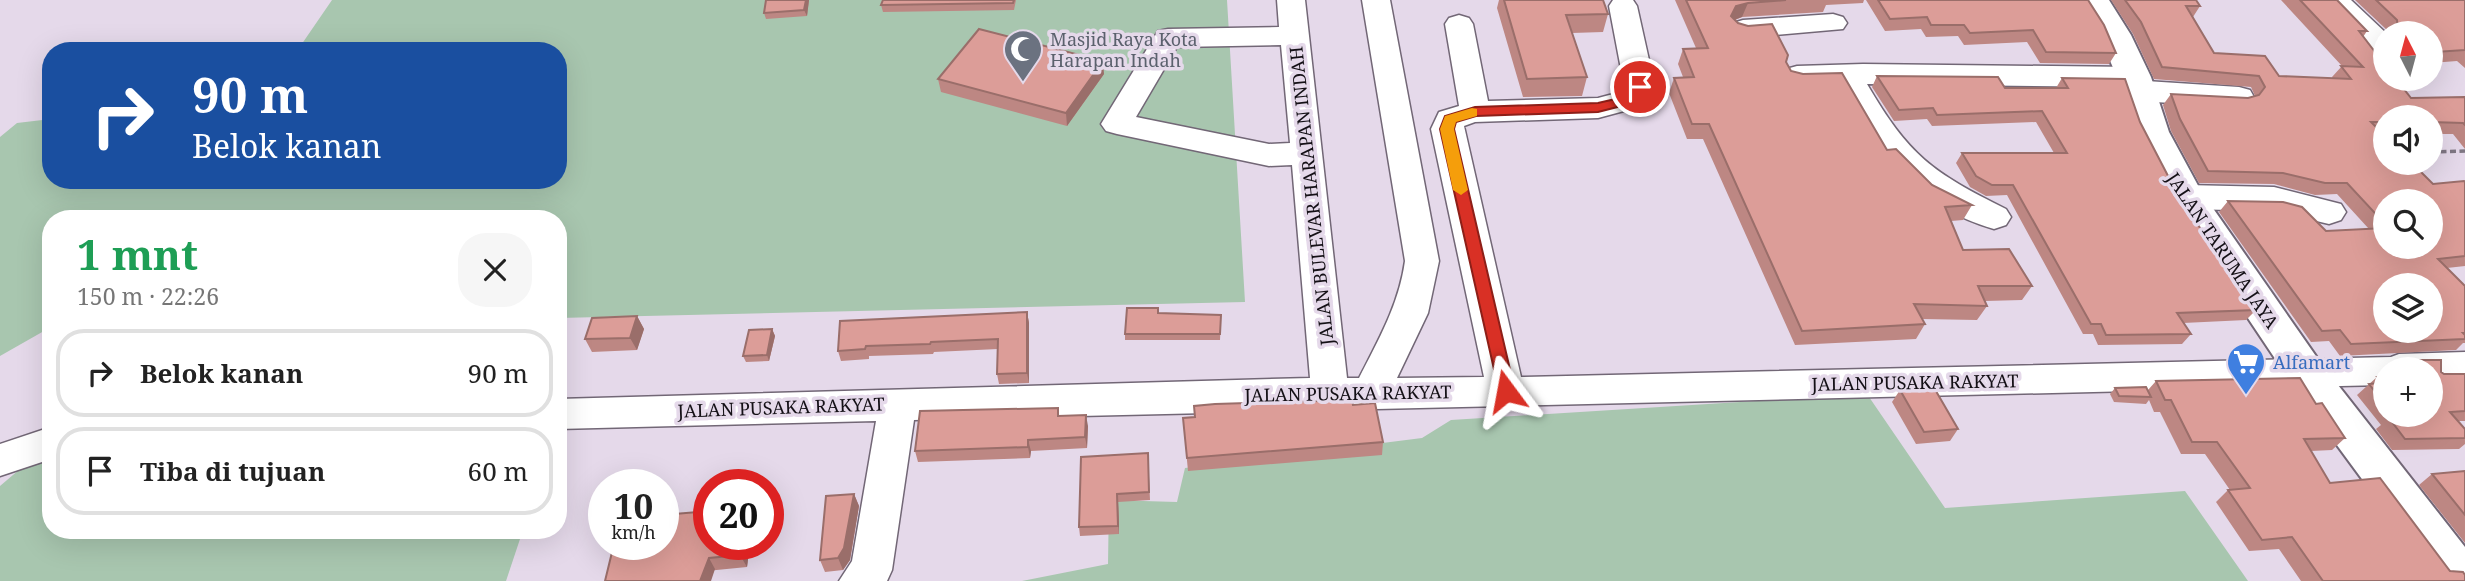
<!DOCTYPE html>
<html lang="id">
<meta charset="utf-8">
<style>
body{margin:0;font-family:"Noto Serif",serif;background:#f6f6f6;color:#222;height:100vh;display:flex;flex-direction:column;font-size:26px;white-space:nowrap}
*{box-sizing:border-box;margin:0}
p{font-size:23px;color:#767676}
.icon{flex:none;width:38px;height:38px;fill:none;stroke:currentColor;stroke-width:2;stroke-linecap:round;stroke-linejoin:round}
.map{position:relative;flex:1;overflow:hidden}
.details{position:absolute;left:42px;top:210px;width:525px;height:329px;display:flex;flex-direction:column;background:#fff;border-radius:28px;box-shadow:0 7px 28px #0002}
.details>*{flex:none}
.guide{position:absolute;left:42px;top:42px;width:525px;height:147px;border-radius:28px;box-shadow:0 7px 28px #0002;background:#1a4fa0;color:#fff;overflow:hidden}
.needle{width:46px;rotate:354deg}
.controls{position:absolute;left:2373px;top:21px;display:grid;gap:14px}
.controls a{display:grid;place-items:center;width:70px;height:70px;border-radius:50%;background:#fff;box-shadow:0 7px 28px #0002;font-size:35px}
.speed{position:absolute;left:588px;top:469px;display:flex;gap:14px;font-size:35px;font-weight:700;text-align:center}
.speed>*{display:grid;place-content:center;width:91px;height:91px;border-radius:50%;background:#fff;box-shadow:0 7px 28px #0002;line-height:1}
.speed small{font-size:18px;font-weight:400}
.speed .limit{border:10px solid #d22;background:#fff;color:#111}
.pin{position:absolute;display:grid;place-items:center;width:60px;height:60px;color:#fff;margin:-30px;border:4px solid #fff;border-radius:50%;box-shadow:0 2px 7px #0007}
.me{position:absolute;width:77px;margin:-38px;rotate:347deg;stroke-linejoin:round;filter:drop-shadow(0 0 5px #0008)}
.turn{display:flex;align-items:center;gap:24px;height:147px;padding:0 35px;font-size:32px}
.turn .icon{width:91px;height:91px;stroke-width:2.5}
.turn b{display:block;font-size:49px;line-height:60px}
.round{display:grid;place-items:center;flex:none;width:74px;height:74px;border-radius:28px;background:#f6f6f6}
.overview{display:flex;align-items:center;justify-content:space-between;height:119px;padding:0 35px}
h1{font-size:42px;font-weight:700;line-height:52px;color:#1e9e55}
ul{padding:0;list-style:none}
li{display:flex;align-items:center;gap:21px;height:88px;margin:0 14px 10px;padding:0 21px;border:4px solid #e0e0e0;border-radius:28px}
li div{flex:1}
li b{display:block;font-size:26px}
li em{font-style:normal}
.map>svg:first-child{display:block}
.green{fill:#a8c6af}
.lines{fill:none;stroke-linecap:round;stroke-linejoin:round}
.minor-casing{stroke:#726776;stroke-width:3}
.major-casing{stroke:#726776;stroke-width:4}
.path{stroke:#7f7783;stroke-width:3.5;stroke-dasharray:6 3.5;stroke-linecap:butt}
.minor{fill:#fff;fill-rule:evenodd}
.major{fill:#fff;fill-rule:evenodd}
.wall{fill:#bd8783;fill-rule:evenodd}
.shaded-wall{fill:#9a6e6a}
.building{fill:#dc9d98;stroke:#9a6e6a;stroke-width:2;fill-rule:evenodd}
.route{fill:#d93025;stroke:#8d1f18;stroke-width:2}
.slow{fill:#f59e0b}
.labels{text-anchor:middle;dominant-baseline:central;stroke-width:7;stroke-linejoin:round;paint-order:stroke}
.worship-label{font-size:18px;fill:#5b616d;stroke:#e5d9ea;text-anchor:start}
.street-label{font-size:18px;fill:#141016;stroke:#e5d9ea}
.shop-label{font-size:18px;fill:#366cbe;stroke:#e5d9ea;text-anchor:start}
</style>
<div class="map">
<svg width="2465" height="581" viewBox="0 0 2465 581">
<rect width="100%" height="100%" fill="#e5d9ea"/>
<!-- green -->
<path class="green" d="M332,0H1227L1245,302L558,318V219H51V327L0,356V137L17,123L51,119V180H558V51H297Z
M1867,394L1945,508L2185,491L2248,581H1022L1108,564L1109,500L1177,502L1185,468L1422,438L1451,420Z
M51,451V530H523L506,581H0V486L40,452Z"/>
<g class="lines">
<defs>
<path id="minor" d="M1277,0H1305L1347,378H1359C1379,339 1399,304 1405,261L1362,0H1390L1439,261L1428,313L1397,378L1484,377L1431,129L1439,112L1459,106L1445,24L1449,18L1459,15L1469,18L1473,24L1488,101L1598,98L1617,93L1624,85L1609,6L1613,0H1633L1637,6L1655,87L1639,107L1598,118L1475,122L1464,126L1521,377L2391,357L2399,354L2465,352V382L2431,383V369H2385V385L914,420L892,570L887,581H839L852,561L876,421L558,429V399L1310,378L1292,165L1269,166L1117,134L1106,131L1101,124L1158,31L1168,29L1279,27ZM1281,45L1290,143L1269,144L1136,117L1177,47Z
M2321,0H2351L2386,33L2385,58L2375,56Z
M1833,14L1843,17L1847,23L1843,29L1743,38L1733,35L1728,29L1733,23L1743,20Z
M1863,64L2134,67L2145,70L2149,77L2146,81L2239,87L2250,90L2254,97L2250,104L2239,107L2138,101L2127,98L2123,91L2125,87L1867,84C1909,156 1932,172 2006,209L2011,217L2006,225L1994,229C1915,206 1875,153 1837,85L1797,86L1786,83L1782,76L1786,69L1797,66Z
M2186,185L2274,187L2341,204L2346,212L2341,220L2329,224L2274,211L2186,209L2174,205L2170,197L2174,189Z
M51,427V459L0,476V444Z"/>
<path id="major" d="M2077,0H2109L2131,35L2151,77L2169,132L2201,191L2320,362L2465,547V581H2437L2292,384L2173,206L2135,132L2117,77L2099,35Z"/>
</defs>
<!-- minor casing -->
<use href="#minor" class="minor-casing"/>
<!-- major casing -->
<use href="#major" class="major-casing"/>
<!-- path -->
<path class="path" d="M2431,152L2465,151"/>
<!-- minor -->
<use href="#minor" class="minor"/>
<!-- major -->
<use href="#major" class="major"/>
</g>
<!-- wall -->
<path class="wall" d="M766,0H809L807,16L766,19L764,13Z
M883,0H1016L1014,10L883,12L881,5Z
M1499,0H1603L1608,14L1603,32L1572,33L1587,77L1582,96L1523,97L1497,8Z
M1675,0H1864L1863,3L1826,5L1823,12L1742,17L1735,20L1786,62L1791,71L1887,150L1932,185L1972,205L1963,220L1951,221L1963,250L2032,286L2022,300L1985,301L1987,306L1977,320L1922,319L1925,324L1916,339L1795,345L1703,139H1687L1669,93L1674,78L1683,77L1678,64L1683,49L1696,48Z
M1866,0H2088L2116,53L2109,64L2040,63L2027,42L1964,45L1958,36L1926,37L1921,29L1885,31Z
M2111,0H2196L2200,6L2193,17L2214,53L2279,76L2333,79L2332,77L2342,66L2281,0H2337L2367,31L2363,37L2411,98L2465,97V149L2453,134H2431V117H2385V133H2383L2433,184L2465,182V266L2447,268L2465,286V343H2463L2456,350L2340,356L2329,341L2311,342L2219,212L2228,201L2326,231L2369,229L2337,194L2315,195L2274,184L2199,183L2171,131L2163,105L2171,94L2248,98L2255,96L2251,87L2154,79L2133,34ZM2385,201L2431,247H2385Z
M2355,0H2465V68L2457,61L2431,63V33H2388V31Z
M1104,74L1067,126L941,92L938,79Z
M1877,76L2005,88H2056L2062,78L2140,122L2179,197L2256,310L2246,320L2183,323L2191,334L2182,344L2098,345L2093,334H2083L2007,195L1986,196L1970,187L1956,163L1962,153H2054L2036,122L1932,126L1927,119L1894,121L1872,87Z
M1027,312L1029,323V383L999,384L997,374L998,349L934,352L933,354L869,356V359L841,361L838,351Z
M1159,313L1221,315L1220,340H1125V334Z
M637,316L644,329L637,350L592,352L585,339Z
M772,329L775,336L769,361L746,362L743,356Z
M2400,360L2441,372L2444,374H2465V421H2458L2465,429V444L2459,449L2392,450L2376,429L2381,425L2357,395L2377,377L2385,376V415H2431V369H2390Z
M2156,381L2316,404L2345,438L2332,450L2311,451L2330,483L2465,581H2301L2279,549L2249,551L2216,502L2228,490H2230L2205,454H2181L2160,412H2154L2149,400L2146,404L2114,402L2110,394L2115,388L2148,390Z
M1900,390L1958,429L1950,441L1916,444L1892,402Z
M1353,405L1383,442L1382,455L1188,471L1183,418L1194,417V406Z
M1059,416L1088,426L1087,448L1031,451L1030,458L918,462L915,451Z
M1148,453L1150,500L1118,502L1119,534L1080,536L1079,527Z
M2465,471V543L2419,485L2432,474Z
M854,494L859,506L850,560L843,570L825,572L820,560Z
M750,544L747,567L605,581Z"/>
<!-- shaded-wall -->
<path class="shaded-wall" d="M806,0H809L807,16L804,10Z
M1748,3L1742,17L1731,21V16L1736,6Z
M1103,61L1104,74L1067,126L1066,113Z
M1027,312L1029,323V383L1027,373Z
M637,316L644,329L637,350L630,338Z
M772,329L775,336L769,361L767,355Z
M1086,415L1088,426L1087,448L1085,437Z
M1028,440L1031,451L1030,458L1028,447Z
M854,494L859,506L850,560L843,570L838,558Z
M1117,494L1118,502L1119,534L1118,526Z
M742,544H750L747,567L740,555Z
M709,558L715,569L711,581H700Z"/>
<!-- building -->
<path class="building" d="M766,0H806L804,10L764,13Z
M883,0H1014L1013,3L881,5Z
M1504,0H1603L1608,14L1566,15L1587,77L1527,79Z
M1686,0H1786L1748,3L1736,6L1731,16L1738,23L1748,26L1772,24L1788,55L1786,62L1791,71L1803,74L1842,73L1887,150L1896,149L1932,185L1972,205L1945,207L1963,250L2009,249L2032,286H1978L1987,306L1914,304L1925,324L1802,331L1709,124H1692L1674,78L1694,77L1683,49L1708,48Z
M1878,0H2088L2104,25L2116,53L2046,52L2033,30L1970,33L1964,25H1931L1927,17L1890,19Z
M2125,0H2196L2200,6H2186L2214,53L2265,56L2279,76L2351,79L2341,66L2363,67L2300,0H2337L2367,31H2359L2385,65V79H2396L2411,98L2465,97V125L2463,123L2431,122V117H2385V122H2371L2385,136V163H2412L2433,184L2464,181L2465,182V256L2438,259L2465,286V333H2463L2465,335V339L2351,344L2340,330L2322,331L2228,201L2283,202L2302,207L2326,231L2385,228V247H2431V201H2385V224L2347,183H2325L2283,173L2208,171L2180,119L2171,94L2248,98L2259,95L2265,87L2259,76L2162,67L2141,22ZM2385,285H2431V331H2385Z
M2376,0H2465V50L2435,52L2431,48V33H2415L2411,30H2398L2397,20Z
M979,29L1103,61L1066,113L938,79Z
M1877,76L1998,77L2005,88H2068L2062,78L2125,79L2140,122L2179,197L2256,310L2177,313L2191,334L2106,335L2101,324H2091L2013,185H1992L1976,176L1962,153H2067L2042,111L1937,115L1933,108L1899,110Z
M1127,308H1158V313L1221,315L1220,334H1125Z
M1027,312V373L997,374L998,339L931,342L930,344L866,346L865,349L838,351L840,321Z
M637,316L630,338L585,339L592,318Z
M772,329L767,355L743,356L749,330Z
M2400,360H2441V372L2444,374H2465V411L2450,412L2465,429V438L2405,439L2389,418H2397L2394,415H2431V369H2399Z
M2385,376V404L2369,384L2381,383L2377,377Z
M2300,378L2316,404L2322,403L2345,438L2304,439L2330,483L2380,478L2450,571L2463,572L2465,575V581H2323L2292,537L2262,540L2228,490L2250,488L2217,442H2192L2171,400H2165L2156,381Z
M1933,386L1958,429L1924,432L1900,390Z
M2146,387L2151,397L2119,396L2115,388Z
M1352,400L1353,405L1375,403L1383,442L1187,458L1183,418L1195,417L1194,406L1215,404Z
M1058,408V416L1086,415L1085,437L1028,440V447L915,451L920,411Z
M1148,453L1149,492L1117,494L1118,526L1079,527L1081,457Z
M2465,471V515L2432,474Z
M854,494L844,548L838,558L820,560L826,496Z
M709,511V544H742L740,555L709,558L700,581H605L614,544H663V515Z"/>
<!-- route -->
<path class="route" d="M1640,83L1647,87L1633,103L1598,112L1476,116L1456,122L1454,129L1515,391L1512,396H1500L1440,129L1445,116L1475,107L1598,103L1624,97L1635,84Z"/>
<!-- slow -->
<path class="slow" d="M1472,108L1477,109V116L1456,122L1454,129L1468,190L1461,195L1453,190L1440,129L1445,116Z"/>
<!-- icons -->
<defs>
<symbol id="mosque-pin" viewBox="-11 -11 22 30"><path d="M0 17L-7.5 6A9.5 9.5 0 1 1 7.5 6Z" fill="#6b7280" stroke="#e5d9ea"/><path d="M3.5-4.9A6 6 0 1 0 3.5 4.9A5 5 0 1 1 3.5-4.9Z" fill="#fff"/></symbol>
<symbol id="supermarket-pin" viewBox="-11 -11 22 30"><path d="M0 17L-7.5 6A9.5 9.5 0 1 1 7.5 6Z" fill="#3f7fe0" stroke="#e5d9ea"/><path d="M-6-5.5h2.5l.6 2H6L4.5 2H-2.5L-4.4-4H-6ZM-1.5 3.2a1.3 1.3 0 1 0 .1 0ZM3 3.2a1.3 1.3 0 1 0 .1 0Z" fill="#fff"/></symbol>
</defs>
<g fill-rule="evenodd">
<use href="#mosque-pin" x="1001" y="27" width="44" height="60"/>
<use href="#supermarket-pin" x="2224" y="340" width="44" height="60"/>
</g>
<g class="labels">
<!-- worship labels -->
<g class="worship-label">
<text x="1050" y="39">Masjid Raya Kota<tspan x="1050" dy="21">Harapan Indah</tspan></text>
</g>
<!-- street labels -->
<g class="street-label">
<text transform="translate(1311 196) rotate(-96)">JALAN BULEVAR HARAPAN INDAH</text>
<text transform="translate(2223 250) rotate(56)">JALAN TARUMA JAYA</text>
<text transform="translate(1915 382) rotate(-1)">JALAN PUSAKA RAKYAT</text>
<text transform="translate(1348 393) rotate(-1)">JALAN PUSAKA RAKYAT</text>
<text transform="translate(781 407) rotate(-2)">JALAN PUSAKA RAKYAT</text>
</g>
<!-- shop labels -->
<g class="shop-label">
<text x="2273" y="362">Alfamart</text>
</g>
</g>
</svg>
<div class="controls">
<a><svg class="needle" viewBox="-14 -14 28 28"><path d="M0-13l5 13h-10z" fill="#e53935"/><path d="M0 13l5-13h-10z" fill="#767676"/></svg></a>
<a><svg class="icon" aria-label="sound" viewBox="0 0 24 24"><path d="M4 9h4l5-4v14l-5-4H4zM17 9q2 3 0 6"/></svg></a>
<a><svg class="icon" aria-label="search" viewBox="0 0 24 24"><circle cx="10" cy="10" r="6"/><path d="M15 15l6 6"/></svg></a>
<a><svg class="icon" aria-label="layers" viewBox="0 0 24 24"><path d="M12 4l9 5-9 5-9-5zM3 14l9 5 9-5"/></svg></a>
<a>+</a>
</div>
<div class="speed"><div>10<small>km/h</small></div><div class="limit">20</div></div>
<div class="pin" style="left:1640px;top:87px;background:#d93025"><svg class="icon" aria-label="arrive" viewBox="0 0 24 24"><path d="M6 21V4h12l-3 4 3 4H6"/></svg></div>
<svg class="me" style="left:1506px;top:391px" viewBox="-20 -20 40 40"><path d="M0-17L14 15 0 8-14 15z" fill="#d93025" stroke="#fff" stroke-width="4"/></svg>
<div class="guide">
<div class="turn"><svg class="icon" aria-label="right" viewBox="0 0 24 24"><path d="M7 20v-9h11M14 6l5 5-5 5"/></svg><div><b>90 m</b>Belok kanan</div></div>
</div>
<section class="details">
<div class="overview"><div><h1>1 mnt</h1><p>150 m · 22:26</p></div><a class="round"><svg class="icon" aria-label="close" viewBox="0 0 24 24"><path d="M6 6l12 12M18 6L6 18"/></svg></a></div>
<ul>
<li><svg class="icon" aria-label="right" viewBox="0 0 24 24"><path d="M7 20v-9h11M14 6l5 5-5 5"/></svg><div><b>Belok kanan</b></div><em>90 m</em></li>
<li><svg class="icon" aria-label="arrive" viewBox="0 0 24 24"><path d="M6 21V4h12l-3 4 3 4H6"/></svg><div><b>Tiba di tujuan</b></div><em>60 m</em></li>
</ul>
</section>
</div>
